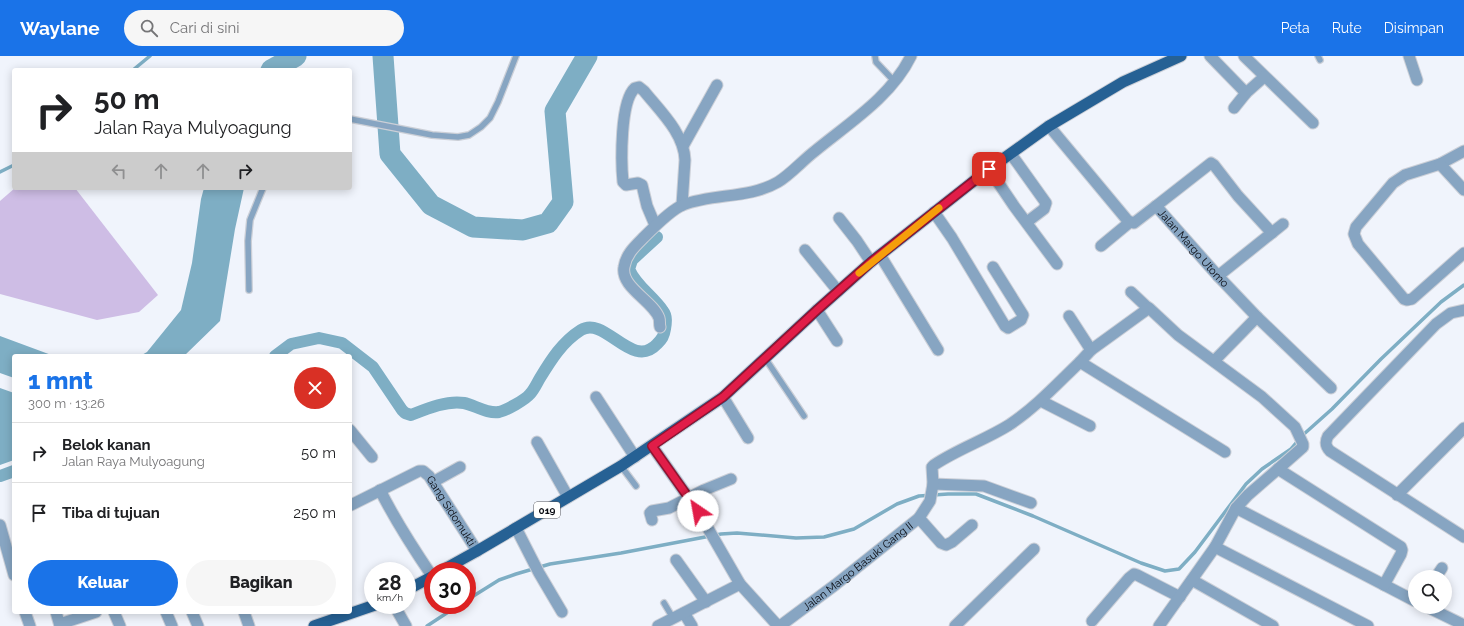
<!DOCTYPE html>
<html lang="id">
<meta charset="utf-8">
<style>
body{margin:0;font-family:Raleway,sans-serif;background:#f6f6f6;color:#202124;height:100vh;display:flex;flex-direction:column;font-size:15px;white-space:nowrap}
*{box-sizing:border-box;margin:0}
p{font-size:13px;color:#757577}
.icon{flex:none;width:22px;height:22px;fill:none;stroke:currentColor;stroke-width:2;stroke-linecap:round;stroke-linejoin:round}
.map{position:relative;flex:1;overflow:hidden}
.drawer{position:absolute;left:12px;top:298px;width:340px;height:260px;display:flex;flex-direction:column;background:#fff;border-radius:4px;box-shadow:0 2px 10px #0003}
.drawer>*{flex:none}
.top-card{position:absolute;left:12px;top:12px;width:340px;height:122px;border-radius:4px;box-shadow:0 2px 10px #0003;background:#fff;color:#202124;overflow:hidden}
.buttons{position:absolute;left:1408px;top:514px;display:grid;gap:8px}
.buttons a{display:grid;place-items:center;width:44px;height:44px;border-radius:50%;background:#fff;box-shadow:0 2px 10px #0003;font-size:20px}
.speed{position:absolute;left:364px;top:506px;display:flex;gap:8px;font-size:20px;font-weight:700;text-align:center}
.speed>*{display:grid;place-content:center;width:52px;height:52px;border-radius:50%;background:#fff;box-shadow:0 2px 10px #0003;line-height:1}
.speed small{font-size:10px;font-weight:400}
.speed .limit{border:6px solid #d22;background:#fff;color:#111}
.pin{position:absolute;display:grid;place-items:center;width:34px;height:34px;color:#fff;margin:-17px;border-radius:8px;box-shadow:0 2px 6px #0006}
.me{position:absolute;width:44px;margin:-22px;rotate:327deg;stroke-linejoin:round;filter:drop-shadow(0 0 3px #0008)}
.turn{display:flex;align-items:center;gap:14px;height:84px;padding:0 16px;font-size:18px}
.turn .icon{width:52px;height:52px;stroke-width:2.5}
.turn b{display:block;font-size:28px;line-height:34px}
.lanes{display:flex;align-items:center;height:38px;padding:0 16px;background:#0003;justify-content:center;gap:20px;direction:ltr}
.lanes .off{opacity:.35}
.round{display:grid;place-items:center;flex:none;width:42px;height:42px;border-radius:21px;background:#f6f6f6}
.headline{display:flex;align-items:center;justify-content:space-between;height:68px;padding:0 16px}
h1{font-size:24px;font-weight:800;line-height:30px;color:#1a73e8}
.primary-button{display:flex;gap:8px;margin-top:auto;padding:8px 16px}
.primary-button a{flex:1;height:46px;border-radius:24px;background:#1a73e8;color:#fff;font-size:16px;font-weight:800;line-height:46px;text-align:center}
.primary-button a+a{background:#f6f6f6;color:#202124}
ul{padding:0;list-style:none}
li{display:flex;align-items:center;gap:12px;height:60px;padding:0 16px;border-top:1px solid #e0e0e0}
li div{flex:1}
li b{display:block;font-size:15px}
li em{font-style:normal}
header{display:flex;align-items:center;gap:24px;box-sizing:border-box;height:56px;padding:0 20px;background:#1a73e8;color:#fff}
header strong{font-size:19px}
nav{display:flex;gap:22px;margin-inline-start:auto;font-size:14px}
.search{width:280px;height:36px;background:#f6f6f6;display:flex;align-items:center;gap:10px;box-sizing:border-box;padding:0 14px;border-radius:22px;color:#757577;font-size:15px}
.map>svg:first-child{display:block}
.green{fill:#cebde5}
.water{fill:#7eaec4}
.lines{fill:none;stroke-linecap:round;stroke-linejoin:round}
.stream{stroke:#7eaec4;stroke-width:3.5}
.canal{stroke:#7eaec4;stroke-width:12}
.river{stroke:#7eaec4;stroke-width:21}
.service-casing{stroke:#cbcfd7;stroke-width:8}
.minor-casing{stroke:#cbcfd7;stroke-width:13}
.primary-casing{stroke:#cbcfd7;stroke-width:13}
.service{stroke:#87a5c2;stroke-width:5.5}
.minor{stroke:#87a5c2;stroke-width:11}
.primary{stroke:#266194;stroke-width:11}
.route-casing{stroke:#92132f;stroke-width:10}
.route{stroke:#e11d48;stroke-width:7}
.slow{stroke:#f59e0b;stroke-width:7}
.labels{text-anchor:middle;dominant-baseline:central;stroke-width:3.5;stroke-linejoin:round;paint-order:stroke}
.shield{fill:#fff;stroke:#54555a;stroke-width:1}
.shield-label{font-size:10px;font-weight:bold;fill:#0a0c13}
.street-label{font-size:11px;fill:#0a0c13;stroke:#fff}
</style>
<header>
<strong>Waylane</strong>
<div class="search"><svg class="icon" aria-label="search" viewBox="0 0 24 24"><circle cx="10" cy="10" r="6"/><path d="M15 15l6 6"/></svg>Cari di sini</div>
<nav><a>Peta</a><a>Rute</a><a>Disimpan</a></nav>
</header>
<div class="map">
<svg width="1464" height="570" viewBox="0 0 1464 570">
<rect width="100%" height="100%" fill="#f0f4fc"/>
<!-- green -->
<path class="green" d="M15,132H75L158,239L139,256L97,264L0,238V145Z"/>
<!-- water -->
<path class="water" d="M204,132H244L235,173L220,265L184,300H140L147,296L181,254L192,207L201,143Z
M0,280L54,300H14V322L0,317Z
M0,332L14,337V404L0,409Z"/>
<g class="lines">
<!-- stream -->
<path class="stream" d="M133,14L150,0
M0,116L14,109
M467,544L499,524L516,518L550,508L621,497L721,478L737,477L796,482L824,481L854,473L897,448L919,440L948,438H976L1033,460L1141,507L1165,515L1179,513L1195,496L1246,428L1262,413L1291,393L1304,378L1332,353L1381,303L1441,246L1464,229
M427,570L459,549"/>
<!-- canal -->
<path class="canal" d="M275,300L291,288L319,282L342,287L373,311L402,354L405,357L411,359C426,353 447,344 464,347C474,349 488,358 499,356C507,354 525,344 530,338C534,334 537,327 540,322C551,304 562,286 581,274C605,259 632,315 657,288C662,283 664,280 665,273C666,267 667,260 663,255C653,240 636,230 629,213L632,204L657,181
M0,420L14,415"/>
<!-- river -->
<path class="river" d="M383,0L390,98L431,149L473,171L523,174L548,167L563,146L555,55L587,0
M271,14L296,0"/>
<defs>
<path id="service" d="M875,0L876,6L895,26
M1318,0L1320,4
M350,63L432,79L458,81L469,79L481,71L490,62L498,46L516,0
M249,234L248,185L250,164L263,132
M765,302L804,360
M621,410L636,430
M664,547L673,562"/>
<g id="minor">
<path d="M1210,0L1246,37"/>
<path d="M1244,0L1313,67"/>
<path d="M1409,0L1417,24"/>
<path d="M1234,52L1246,37L1264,21"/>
<path id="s1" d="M1049,70L1128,165L1134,167L1156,150L1218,220L1257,261L1331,332"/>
<path d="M683,90L717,29"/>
<path d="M1464,95L1440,108L1405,119L1393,127L1356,171L1354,178L1358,188L1404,243L1407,244L1412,243L1464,197"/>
<path d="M1011,98L1046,147L1044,153L1027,166"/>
<path d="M1440,108L1464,134"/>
<path d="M989,113L1014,150L1057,208"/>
<path d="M1156,150L1211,107L1214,109L1238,140L1272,177"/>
<path d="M934,156L952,182L1005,270L1008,272L1021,264L1023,259L993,211"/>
<path d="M839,162L857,185L871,206"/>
<path d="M655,169L647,150L642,129L638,127L626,129L623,126C621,106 620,45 635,32L639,31L644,35C660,55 684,77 685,104L682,149"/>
<path d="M1101,190L1130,166"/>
<path d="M805,194L838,235"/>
<path d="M880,199L938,294"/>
<path d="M1218,220L1283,168"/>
<path d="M1131,236L1148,252"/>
<path d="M817,254L837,285"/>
<path d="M1464,254L1451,257L1436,268L1328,380C1325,386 1325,390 1330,395L1464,481"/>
<path d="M1069,260L1091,294"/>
<path d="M660,271C659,268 660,265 659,262C653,245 620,231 624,211C626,198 635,190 644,181C652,173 672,153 683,149C713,137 749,143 778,126C791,118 802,105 815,95C849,67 891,41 911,0"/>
<path d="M1214,305L1257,261"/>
<path d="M1080,306L1091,294L1149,252L1178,279L1262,341L1295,371L1303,388V391L1278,413"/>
<path d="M596,341L635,401"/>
<path d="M723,341L748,382"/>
<path d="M1041,345L1090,370"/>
<path d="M350,374L372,401"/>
<path d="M537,386L568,441"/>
<path d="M652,390L698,455L740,528L778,570"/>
<path d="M433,426L460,411"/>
<path d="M933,428L984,430L1031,447"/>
<path d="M380,434C395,464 413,492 432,520"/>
<path d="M1397,439L1464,372"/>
<path id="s2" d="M351,449L419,415H423L429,420L477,495"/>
<path d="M1236,452L1415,545"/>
<path d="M919,462L941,487L946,489L952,486L972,469"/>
<path d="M652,464L650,457L652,455L669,452L704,434L731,423"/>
<path d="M0,469L14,519"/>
<path d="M516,472L539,517L562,556"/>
<path d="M1215,491L1368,570"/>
<path d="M676,504L706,546"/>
<path d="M1436,521L1442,512"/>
<path d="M1192,524L1273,570"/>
<path d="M394,549L406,570"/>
<path d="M1427,551L1464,569"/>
<path d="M25,556L30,570"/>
<path d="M56,556L60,570"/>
<path d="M114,556L120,570"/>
<path d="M166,556L172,570"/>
<path d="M192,556L198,570"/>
<path d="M244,556L249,570"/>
<path d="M684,557L692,570"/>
<path d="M1092,565L1129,522L1134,518L1137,519L1180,541"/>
<path d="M60,568L96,556"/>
<path d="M658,570L740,528"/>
<path id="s3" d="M780,570L835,529L919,462L930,445L933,428L932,411L934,409C958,393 985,384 1009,369C1036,351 1057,328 1080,306L1225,396"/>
<path d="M955,570L1034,493"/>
<path d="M1159,570L1215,491L1236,452L1248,439L1278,413L1401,491L1402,494L1401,498L1384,529"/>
</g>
<path id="primary" d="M441,515L477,495L621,410L723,341L817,254L871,206L989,113L1049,70L1123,26L1181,0
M407,534L433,520
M314,570L375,549"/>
</defs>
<!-- service casing -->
<use href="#service" class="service-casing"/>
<!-- minor casing -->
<use href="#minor" class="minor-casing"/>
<!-- primary casing -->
<use href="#primary" class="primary-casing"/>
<!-- service -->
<use href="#service" class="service"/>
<!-- minor -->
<use href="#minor" class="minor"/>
<!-- primary -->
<use href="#primary" class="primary"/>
</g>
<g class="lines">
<defs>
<path id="route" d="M698,455L652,390L723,341L817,254L871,206L989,113"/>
</defs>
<!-- route casing -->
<use href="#route" class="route-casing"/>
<!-- route -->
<use href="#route" class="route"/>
<!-- slow -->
<path class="slow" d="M859,217L939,152"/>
</g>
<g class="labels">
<!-- shield labels -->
<rect class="shield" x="534" y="446" width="26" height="16" rx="3"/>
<g class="shield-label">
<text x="547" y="454">019</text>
</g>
<!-- street labels -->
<g class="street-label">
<text stroke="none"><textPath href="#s1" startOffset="214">Jalan Margo Utomo</textPath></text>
<text stroke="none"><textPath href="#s2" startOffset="129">Gang Sidomukti</textPath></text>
<text stroke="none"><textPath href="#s3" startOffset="98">Jalan Margo Basuki Gang II</textPath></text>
</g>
</g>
</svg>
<div class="buttons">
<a><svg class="icon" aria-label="search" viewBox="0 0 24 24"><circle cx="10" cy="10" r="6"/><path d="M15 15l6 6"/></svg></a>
</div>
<div class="speed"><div>28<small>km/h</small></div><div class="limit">30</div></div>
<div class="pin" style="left:989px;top:113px;background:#d93025"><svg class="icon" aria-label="arrive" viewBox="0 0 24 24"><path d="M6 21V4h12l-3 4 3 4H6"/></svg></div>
<svg class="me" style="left:698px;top:455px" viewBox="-20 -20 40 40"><circle r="19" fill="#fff"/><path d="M0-13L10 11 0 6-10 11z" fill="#e11d48"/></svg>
<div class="top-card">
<div class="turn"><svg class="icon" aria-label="right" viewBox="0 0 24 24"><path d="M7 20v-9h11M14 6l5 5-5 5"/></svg><div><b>50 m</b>Jalan Raya Mulyoagung</div></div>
<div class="lanes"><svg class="icon off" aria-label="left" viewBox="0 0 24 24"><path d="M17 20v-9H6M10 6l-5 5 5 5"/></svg><svg class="icon off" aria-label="ahead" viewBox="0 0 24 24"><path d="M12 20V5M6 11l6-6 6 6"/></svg><svg class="icon off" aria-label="ahead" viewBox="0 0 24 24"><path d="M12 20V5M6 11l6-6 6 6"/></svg><svg class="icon" aria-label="right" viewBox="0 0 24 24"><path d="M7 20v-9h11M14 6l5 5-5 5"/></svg></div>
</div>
<section class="drawer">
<div class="headline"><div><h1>1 mnt</h1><p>300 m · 13:26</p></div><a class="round" style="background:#d93025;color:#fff"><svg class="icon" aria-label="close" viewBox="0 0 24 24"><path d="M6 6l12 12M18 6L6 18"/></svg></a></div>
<ul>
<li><svg class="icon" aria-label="right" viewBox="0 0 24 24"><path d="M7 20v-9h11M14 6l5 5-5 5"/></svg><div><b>Belok kanan</b><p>Jalan Raya Mulyoagung</p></div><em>50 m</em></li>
<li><svg class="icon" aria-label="arrive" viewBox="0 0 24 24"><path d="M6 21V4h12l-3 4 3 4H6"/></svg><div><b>Tiba di tujuan</b></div><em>250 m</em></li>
</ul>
<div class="primary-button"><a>Keluar</a><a>Bagikan</a></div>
</section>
</div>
